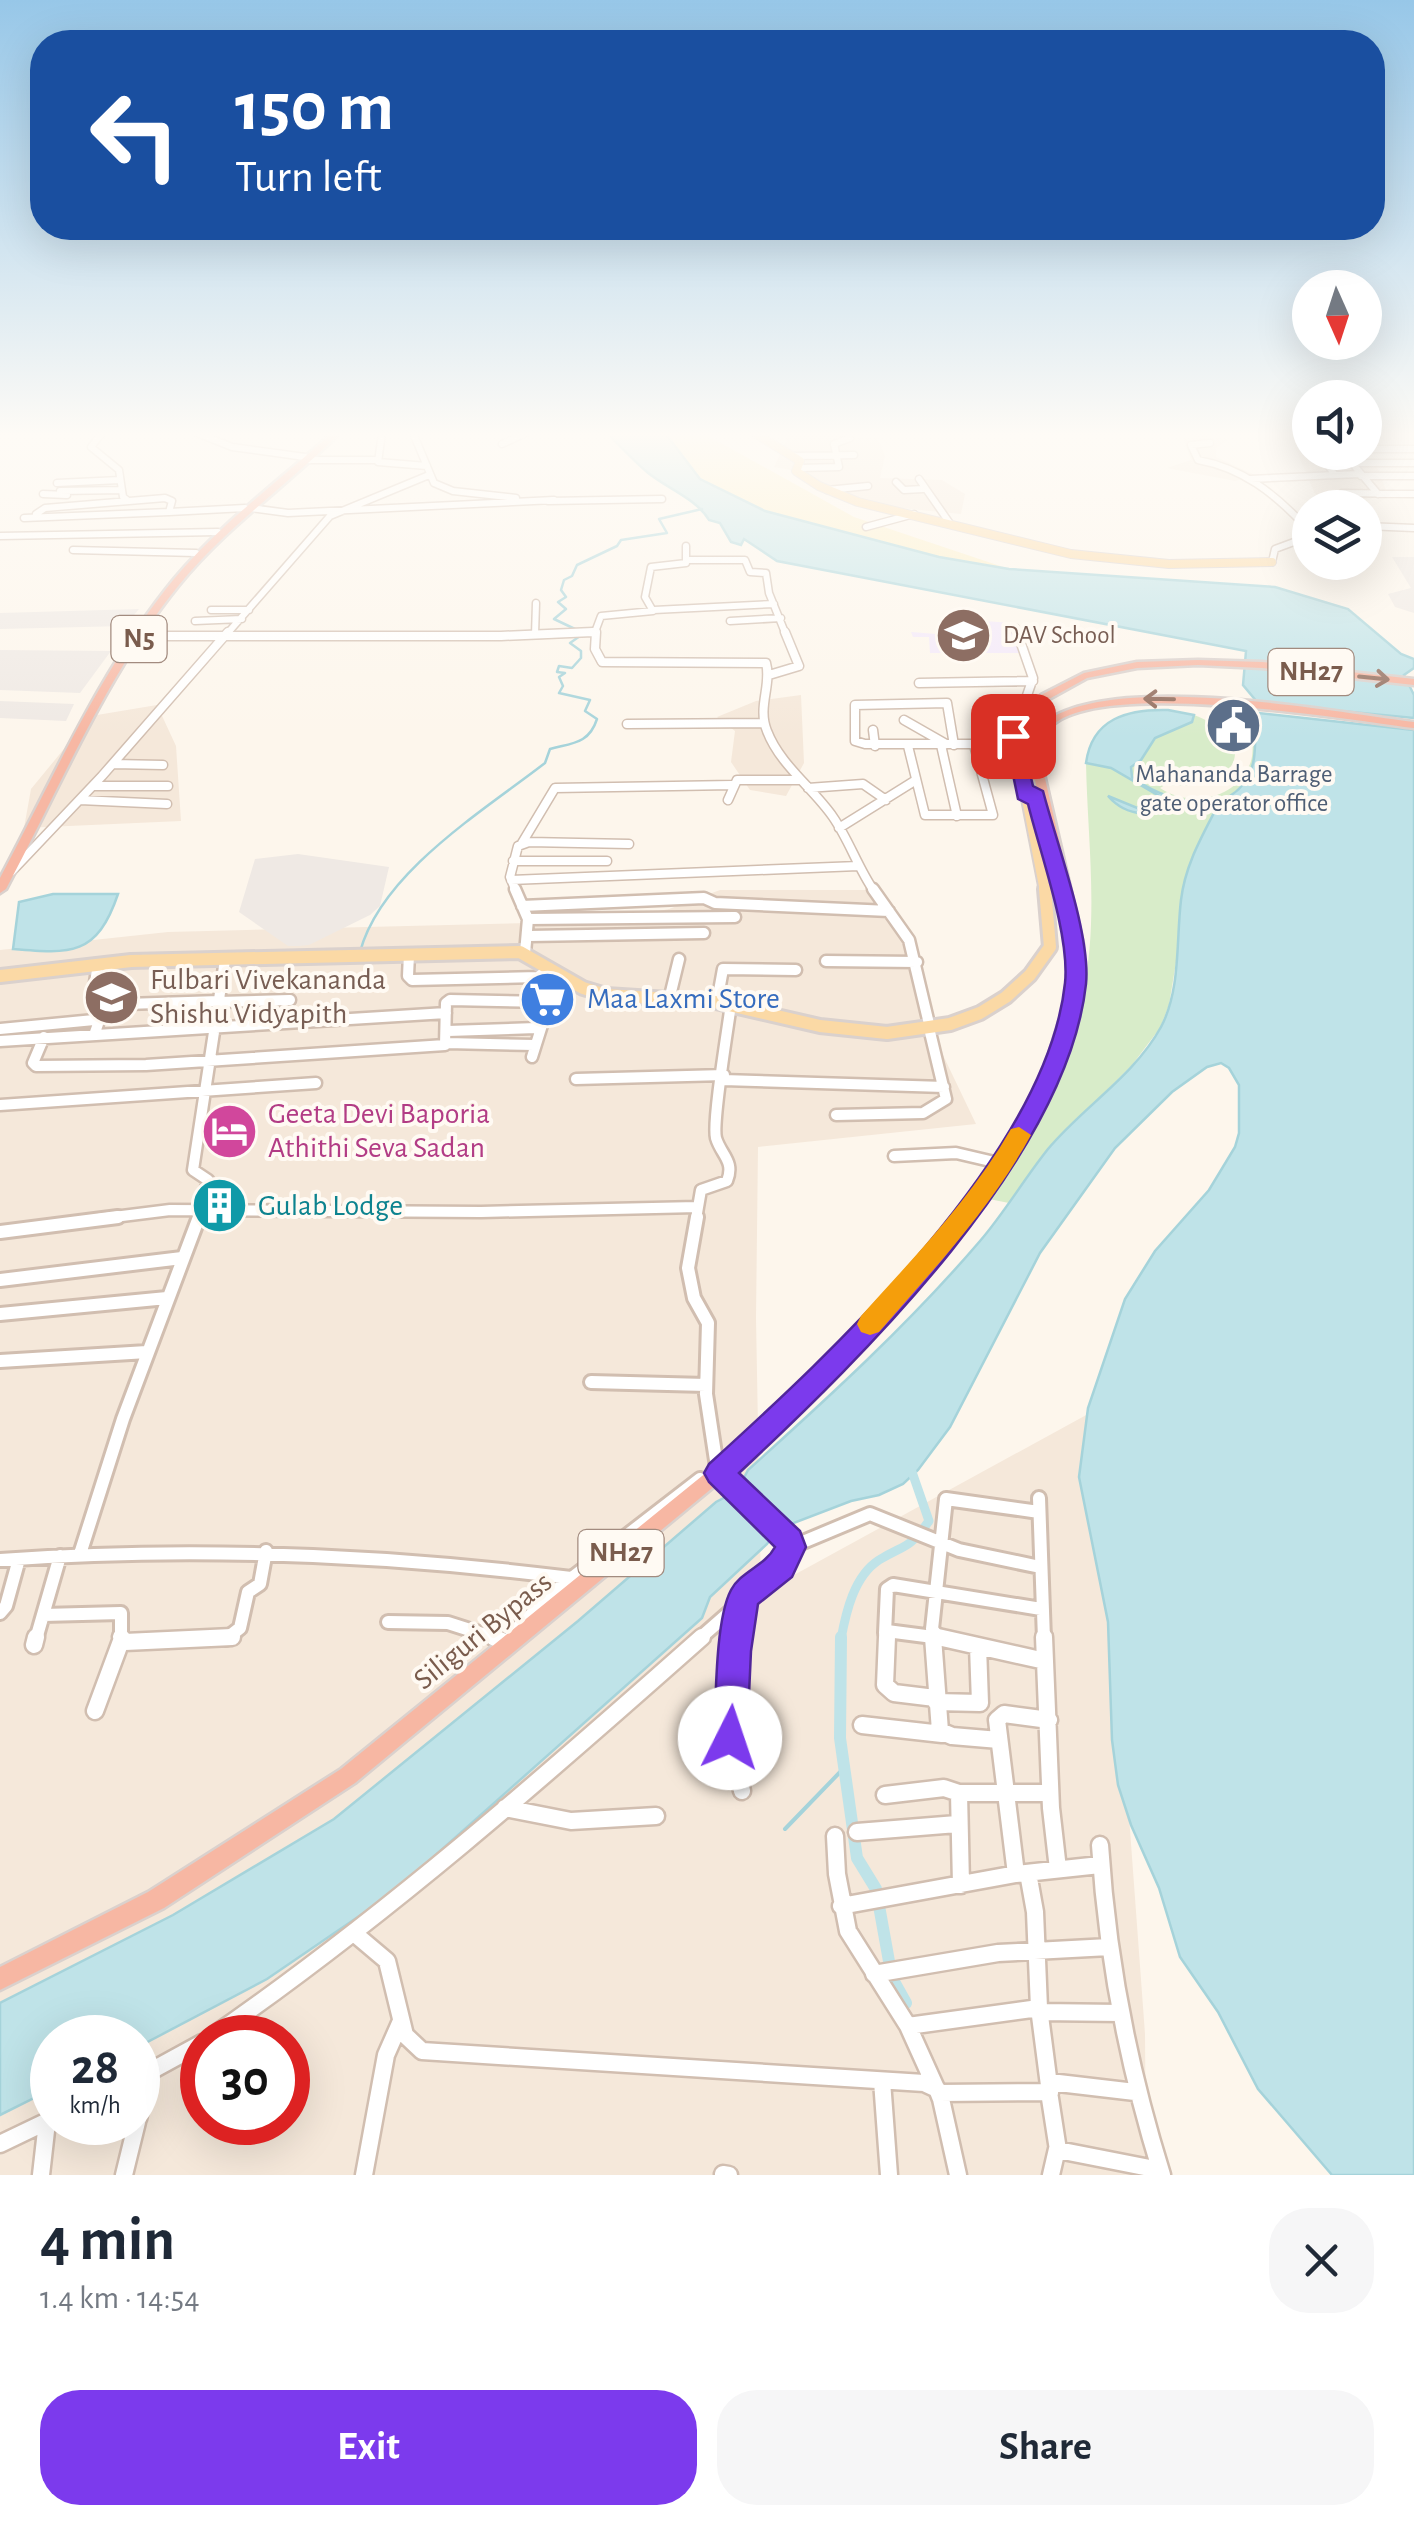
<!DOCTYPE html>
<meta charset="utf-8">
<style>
body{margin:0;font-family:"Alegreya Sans",sans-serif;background:#f6f6f7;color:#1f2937;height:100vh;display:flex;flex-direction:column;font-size:38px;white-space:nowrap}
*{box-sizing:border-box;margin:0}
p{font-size:32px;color:#747a83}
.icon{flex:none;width:55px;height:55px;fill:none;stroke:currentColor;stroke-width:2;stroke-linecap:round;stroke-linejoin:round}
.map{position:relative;height:2175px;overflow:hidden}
.details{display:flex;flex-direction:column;background:#fff;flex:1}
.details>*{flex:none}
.hud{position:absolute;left:30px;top:30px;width:1355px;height:210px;border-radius:40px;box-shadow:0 10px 40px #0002;background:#1a4fa0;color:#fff;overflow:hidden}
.needle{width:65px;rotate:177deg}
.buttons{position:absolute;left:1292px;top:270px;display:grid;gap:20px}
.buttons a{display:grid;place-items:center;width:90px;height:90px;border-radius:50%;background:#fff;box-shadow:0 10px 40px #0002;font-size:50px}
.speed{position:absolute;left:30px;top:2015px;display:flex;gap:20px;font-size:50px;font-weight:700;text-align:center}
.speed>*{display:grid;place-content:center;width:130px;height:130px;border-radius:50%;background:#fff;box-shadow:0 10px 40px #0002;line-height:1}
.speed small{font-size:25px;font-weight:400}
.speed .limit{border:15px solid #d22;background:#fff;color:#111}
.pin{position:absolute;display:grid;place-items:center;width:85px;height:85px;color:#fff;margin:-42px;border-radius:20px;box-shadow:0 5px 15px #0006}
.me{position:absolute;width:110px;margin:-55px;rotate:4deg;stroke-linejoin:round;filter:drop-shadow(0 0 8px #0008)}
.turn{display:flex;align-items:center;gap:35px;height:210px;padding:0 40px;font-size:45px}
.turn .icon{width:130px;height:130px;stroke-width:2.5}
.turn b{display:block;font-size:70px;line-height:85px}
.round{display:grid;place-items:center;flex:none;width:105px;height:105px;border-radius:40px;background:#f6f6f7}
.summary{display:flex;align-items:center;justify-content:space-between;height:170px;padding:0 40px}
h1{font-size:60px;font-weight:700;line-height:75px}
.button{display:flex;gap:20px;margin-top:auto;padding:20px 40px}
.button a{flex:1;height:115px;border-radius:40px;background:#7c3aed;color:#fff;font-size:40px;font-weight:700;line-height:115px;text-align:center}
.button a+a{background:#f6f6f7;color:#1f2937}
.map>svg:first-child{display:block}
.residential{fill:#f5e8da;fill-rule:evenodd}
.industrial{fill:#efe9e4}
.education{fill:#f3e8fa}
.green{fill:#d8ecc9}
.sand{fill:#fcefc7}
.water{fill:#bfe3e8;stroke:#a5d3da;stroke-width:2.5}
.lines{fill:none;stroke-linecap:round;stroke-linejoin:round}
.stream-far1{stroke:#a5d3da;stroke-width:2.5}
.stream{stroke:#a5d3da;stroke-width:4}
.canal-far1{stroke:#bfe3e8;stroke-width:9}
.canal{stroke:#bfe3e8;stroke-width:12}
.minor-far4-casing{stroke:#d1beb0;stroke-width:9}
.minor-far3-casing{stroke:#d1beb0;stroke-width:11}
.minor-far2-casing{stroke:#d1beb0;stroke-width:15}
.minor-far1-casing{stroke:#d1beb0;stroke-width:18}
.minor-casing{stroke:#d1beb0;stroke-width:21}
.major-far2-casing{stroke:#dad1cd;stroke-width:10}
.major-far1-casing{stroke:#dad1cd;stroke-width:14}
.major-casing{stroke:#dad1cd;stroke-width:18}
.highway-casing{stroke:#dad1cd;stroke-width:5}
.minor-far4{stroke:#fff;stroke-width:6}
.minor-far3{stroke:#fff;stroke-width:8}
.minor-far2{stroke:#fff;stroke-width:10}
.minor-far1{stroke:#fff;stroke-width:12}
.minor{stroke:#fff;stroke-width:16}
.major-far2{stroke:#fbd9a5;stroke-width:8}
.major-far1{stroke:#fbd9a5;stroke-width:10}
.major{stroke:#fbd9a5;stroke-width:12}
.highway{fill:#f7b7a3;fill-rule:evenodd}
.oneway{stroke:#936e5e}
.route{fill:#7c3aed;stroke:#51269a;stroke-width:2.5}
.slow{fill:#f59e0b}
.labels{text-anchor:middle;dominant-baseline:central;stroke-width:8;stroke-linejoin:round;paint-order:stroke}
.far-education-label{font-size:25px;fill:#785e54;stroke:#fffaf3;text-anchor:start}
.far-service-label{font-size:25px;fill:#4e5e75;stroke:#fffaf3}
.shield{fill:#fffaf3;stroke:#a28b7f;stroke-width:2.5}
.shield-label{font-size:28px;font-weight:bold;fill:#7a5c4d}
.education-label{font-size:30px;fill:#785e54;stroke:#fffaf3;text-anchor:start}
.shop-label{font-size:30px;fill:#366cbe;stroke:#fffaf3;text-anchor:start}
.hotel-label{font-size:30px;fill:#b23c85;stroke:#fffaf3;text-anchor:start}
.culture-label{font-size:30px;fill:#0d838f;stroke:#fffaf3;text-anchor:start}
.street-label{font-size:30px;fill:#7a5c4d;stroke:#fffaf3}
</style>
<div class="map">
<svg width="1414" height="2175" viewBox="0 0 1414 2175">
<rect width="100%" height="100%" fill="#fdf6ec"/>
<!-- residential -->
<path class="residential" d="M790,433L878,438L885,456L880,478L942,480L965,494L961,514L880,506L827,490L791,470L774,467Z
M1201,435L1229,439L1216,448V457L1257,476L1235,481L1167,468L1191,460L1183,439Z
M1293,443L1310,445V452L1349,453L1375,461L1387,493L1350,503L1315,494Z
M801,695L804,763L786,796L750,790L731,762L735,731L717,717L756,701Z
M157,705L176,746L181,821L24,828L31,789L91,716Z
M720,890H876L917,969L930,1028L976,1124L758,1147L756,1318L761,1593L1099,1408L1145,2034L1146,2175H0V950L168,932L608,921L669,909ZM52,2038H138V2122H52ZM202,2038H288V2122H202Z"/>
<!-- industrial -->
<path class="industrial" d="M1392,557H1414V613L1395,607L1388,594L1411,588Z
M139,609L125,626L0,629V613Z
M0,650L111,651L80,693L0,690Z
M0,701L74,704L66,721L0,718Z
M298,854L389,867L380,906L370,915L309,945L299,946H288L239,912L255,859Z"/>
<!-- education -->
<path class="education" d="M970,620L1012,623L1020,653H930L929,637H913L911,632L936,634L938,627L969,628Z"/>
<!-- green -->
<path class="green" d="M1194,715C1265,742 1236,793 1165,785L1160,788C1190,808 1235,800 1250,764C1254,755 1252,741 1253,734C1263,755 1247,782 1231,796L1176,801L1131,777V766L1139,762L1155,738L1191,722Z
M1086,763L1111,768L1174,804L1147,812L1110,799C1150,826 1164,808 1206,803L1216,809L1180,901V938L1169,1005L1160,1028L1132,1065L1048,1149L1009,1203L989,1199C1048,1117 1088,1026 1091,924C1093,871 1087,816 1086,763Z"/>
<!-- sand -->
<path class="sand" d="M665,433H703L854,517L1009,569L939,557L765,511L700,479Z"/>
<!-- water -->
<path class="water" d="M607,433H665L700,479L765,511L939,557L1009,569L1275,587L1348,609L1401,654L1414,659V668L1404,675L1414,695V718L1258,703L1243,685L1246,651L777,561L744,539L741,545L731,542L720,523L709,520C697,499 666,488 647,472C633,460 620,446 607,433Z
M1168,710L1194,715L1192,722L1155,738L1141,760L1131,767L1132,777C1162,800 1226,821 1249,775C1259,754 1252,733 1259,713L1414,730V2175H1332L1258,2089L1218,2012L1180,1957L1159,1888L1131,1825L1118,1785L1112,1740L1108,1622L1079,1477L1088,1408L1125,1299L1155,1251L1209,1190L1235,1147L1239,1133V1085L1229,1068L1221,1063L1207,1067L1172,1092L1115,1148L1040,1253L950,1427L918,1470L903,1484L879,1495L851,1501L778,1529L767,1544L710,1597L702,1618L393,1893L267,1979L138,2047V2038H52V2089L0,2115V2003L173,1915L334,1819L578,1621L716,1502L737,1491L748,1470C828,1398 910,1323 980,1241C1005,1212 1024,1179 1048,1149C1083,1107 1134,1076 1161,1027C1181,989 1176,941 1181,900C1185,866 1201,838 1216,809L1206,803C1170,807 1136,828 1108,796L1147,812L1173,804L1111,768L1086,763C1092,718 1128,709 1168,710Z
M53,894H118C97,956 71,954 13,949L19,902Z"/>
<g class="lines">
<!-- stream-far1 -->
<path class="stream-far1" d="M575,629L554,619L566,609L558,602L566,597L561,590L564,580L572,576L577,565L617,546L621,540L667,533L659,519L702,509
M360,952C381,873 483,811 545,763L550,749C572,743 589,744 597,719L585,711L590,700L559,693L563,686L559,677L565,673L557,672L559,666L572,668L581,658V651L570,643L580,636"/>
<!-- stream -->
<path class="stream" d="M785,1829L843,1769"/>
<!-- canal-far1 -->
<path class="canal-far1" d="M841,1639C846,1612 854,1576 879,1560C907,1543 907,1551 929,1521L911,1469"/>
<!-- canal -->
<path class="canal" d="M841,1637L840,1738L857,1858L876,1889L892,1978L906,2003"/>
<defs>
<path id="minor-far4" d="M102,433L91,447L119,470L123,497L127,500
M197,433L232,447L305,457
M382,433L378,462L427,466
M413,433L434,483L453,491L516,498
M1210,443L1191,445L1198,460C1242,468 1274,493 1304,525
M502,444L526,433
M1365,449H1414
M1318,452L1335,475
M793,456L854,455
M307,460H378
M799,468L839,467L834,444L850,438L848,433
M1361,476H1414
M919,479L949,522
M1250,479L1359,474
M896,482L904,490L923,489
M57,483L120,480
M827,490L868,486
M60,491L122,490
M43,494L67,495
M1378,494L1352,463H1414
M548,501L662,499
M251,508L288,513L554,500
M1350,508L1342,493L1414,494
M36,514L45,508L165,498L172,501L169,512L245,508
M24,518L169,512
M1365,526L1414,528
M866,527L914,514
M0,536L218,532
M73,550L196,553
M687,560H745L750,572L766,573L769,593L786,635
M1272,562L1275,549L1302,539L1304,525L1310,524
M211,610H249
M654,610L774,604
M195,621L242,619
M730,621L781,618
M1016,628L1018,635
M226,635L330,516L429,475
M534,635L595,632L601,616L653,611L645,597L651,567L686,563V546
M535,635L536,603"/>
<path id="minor-far3" d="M596,632L595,649L602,662L766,663C772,685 757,707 767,731C780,765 813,788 833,817C849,840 858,868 874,891
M1017,632L1033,678L1013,736L1027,799
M141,636H501L593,632
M769,675L799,666L785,632
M919,683L1033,681
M904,720L946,744
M627,724L764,723
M873,730L875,746
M941,745L957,816
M954,745L947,703L855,705V741L865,744H1014
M908,746L925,815H993L974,745
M113,764L163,765
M93,786H168
M808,788L863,784L886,800
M80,800L167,804
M728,800L737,780H800
M839,828L916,780
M522,843L555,788L732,785
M513,861H607
M11,872L102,776L228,632
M511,880L858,866
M516,891L510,877L518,846L529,842L629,844"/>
<path id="minor-far2" d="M515,889L528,919L525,953
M873,889L909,940L930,1028
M522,906L704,898L715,903L889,911
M528,919L735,917
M529,936L704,933
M409,954L408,976L412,980L538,977L549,968
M826,961L917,962
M98,964L92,1001L95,1005L219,1001
M670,996L679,959
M219,1002L290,1000
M717,1002L723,969L796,970
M0,1029L94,1020L98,1024L94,1035
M448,1031L536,1028
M44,1037L33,1063L36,1066L146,1065L445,1045L446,1003L450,1000L549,1002
M0,1041L446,1013
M447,1043L534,1045
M532,1057L548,1006L571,982
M576,1079L724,1075
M723,1080L944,1087
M0,1105L316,1083
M836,1115L923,1113L946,1099L929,1028
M894,1156L956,1153L1003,1164
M98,1219L170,1210L481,1212L697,1207
M198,1219L208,1180L193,1170L225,960
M696,1219L701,1190L727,1181C735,1161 721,1155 716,1138C712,1122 728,1027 731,1004"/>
<path id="minor-far1" d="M697,1217L688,1268L694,1298L708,1323L706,1394L717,1467L790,1541L781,1567L699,1639
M0,1232L118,1217
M0,1280L182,1258
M0,1314L167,1298
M0,1361L147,1352
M591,1382L706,1385
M1039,1498L1044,1639
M791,1547L870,1514L959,1550L1040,1567
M80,1554L123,1419L199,1217
M0,1560C192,1546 380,1554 571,1578
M0,1613L6,1606L19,1559
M43,1615L121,1613V1639
M388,1622L448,1623L498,1639
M512,1633L559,1588L700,1479
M885,1633L887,1589L893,1585L1041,1609
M933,1633V1639
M36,1639L60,1556
M226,1639L240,1628L248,1592L260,1584L266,1551
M737,1639L743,1596
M887,1639V1631L933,1637
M947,1639L938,1637L932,1629L946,1499L1039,1512"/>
<path id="minor" d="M121,1637L125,1642L232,1637
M493,1637L504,1642
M737,1637L730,1738L742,1791
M887,1637L885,1685L894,1693L935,1698
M933,1637L940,1731L952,1736L999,1740
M938,1637L1045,1661
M1044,1637L1051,1808L1058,1869
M34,1645L36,1637
M936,1702L980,1703L978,1646
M95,1711L121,1641
M862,1725L942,1734
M885,1795L944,1788L959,1793
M505,1808L571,1821L656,1816
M857,1832L957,1824
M835,1836L837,1874L848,1931L908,2026L936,2088
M1100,1845C1107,1959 1128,2066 1162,2175
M1028,1873L1035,1912L1039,2008
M1016,1874L997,1720L1004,1714L1049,1720
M961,1885L959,1793H1050
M841,1906L1016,1874L1100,1865
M355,1934L387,1961L405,2035L422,2051L924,2083L937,2089L941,2099L958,2175
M874,1974L998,1953L1109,1947
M1040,2012L1121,2013
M908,2026L1039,2008L1050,2093
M210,2038C385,1917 543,1778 702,1637
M138,2078L202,2043
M882,2081L889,2175
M1050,2082L1135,2092
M939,2093L1049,2092L1058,2150L1160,2170
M138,2119L148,2073
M0,2144L52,2119
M723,2174L729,2175
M41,2175L47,2122
M124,2175L137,2122
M364,2175L386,2055L401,2021
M1051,2175L1057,2149"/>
<path id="major-far2" d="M755,433L800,461L796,471L819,486L858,502L1071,554L1169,564L1272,562"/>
<path id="major-far1" d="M1034,791L1027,799L1045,891"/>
<path id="major" d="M0,976L131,961L520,952L583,988L606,995L716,1002L820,1026L887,1033L950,1024L980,1013L1006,997L1030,975L1050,947L1045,889"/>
<path id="highway" d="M332,433H340C288,485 226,527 179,585C106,675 60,787 6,889L0,893V878C54,777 101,668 174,579C220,524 279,481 332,433Z
M1198,660L1262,662L1414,679V685L1262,668L1198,665L1137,668L1087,678L1049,699L1030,732L1031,756C1032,744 1034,730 1045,722C1113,671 1329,711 1414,722V728C1349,720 1087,675 1047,731C1041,740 1041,751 1041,761L1083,944L1078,999L1056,1077L1010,1164L924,1276L816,1394L751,1456L355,1783L164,1908L0,1990V1967L148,1892L341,1769L739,1446L804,1384L912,1268L998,1161L1042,1077L1066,999L1071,944L1060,893L1053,892L1051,890L1033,809L1034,807L1041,806L1035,780L1031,781L1026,778L1019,749L1020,732L1041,695L1084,673L1137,662Z"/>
</defs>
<!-- minor-far4 casing -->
<use href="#minor-far4" class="minor-far4-casing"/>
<!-- minor-far3 casing -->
<use href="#minor-far3" class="minor-far3-casing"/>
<!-- minor-far2 casing -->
<use href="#minor-far2" class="minor-far2-casing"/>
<!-- minor-far1 casing -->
<use href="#minor-far1" class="minor-far1-casing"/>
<!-- minor casing -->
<use href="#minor" class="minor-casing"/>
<!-- major-far2 casing -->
<use href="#major-far2" class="major-far2-casing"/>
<!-- major-far1 casing -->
<use href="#major-far1" class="major-far1-casing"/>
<!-- major casing -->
<use href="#major" class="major-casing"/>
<!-- highway casing -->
<use href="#highway" class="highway-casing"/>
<!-- minor-far4 -->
<use href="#minor-far4" class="minor-far4"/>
<!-- minor-far3 -->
<use href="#minor-far3" class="minor-far3"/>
<!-- minor-far2 -->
<use href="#minor-far2" class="minor-far2"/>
<!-- minor-far1 -->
<use href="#minor-far1" class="minor-far1"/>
<!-- minor -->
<use href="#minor" class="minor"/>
<!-- major-far2 -->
<use href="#major-far2" class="major-far2"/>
<!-- major-far1 -->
<use href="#major-far1" class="major-far1"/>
<!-- major -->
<use href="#major" class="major"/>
<!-- highway -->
<use href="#highway" class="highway"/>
</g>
<!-- one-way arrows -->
<defs><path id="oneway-shaft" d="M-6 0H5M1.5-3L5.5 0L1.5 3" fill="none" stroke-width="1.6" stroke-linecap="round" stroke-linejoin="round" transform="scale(2.5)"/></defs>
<g class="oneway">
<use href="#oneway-shaft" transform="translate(1374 678) rotate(6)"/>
<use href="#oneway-shaft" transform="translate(1159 699) rotate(-179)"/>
</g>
<!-- sky -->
<linearGradient id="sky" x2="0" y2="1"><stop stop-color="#97c7e8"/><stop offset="0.59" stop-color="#fefbf6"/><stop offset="1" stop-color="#fefbf6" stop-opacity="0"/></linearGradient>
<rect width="1414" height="737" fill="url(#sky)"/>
<!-- route -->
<path class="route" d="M1013,731L1021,736L1033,786L1043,791C1056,842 1091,934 1086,984C1067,1158 862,1358 739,1473L800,1531L806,1547L792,1577L758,1604L751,1651L747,1738L742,1749L730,1754L719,1749L714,1738C716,1702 715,1620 731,1590C740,1572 765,1566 775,1547L709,1482L704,1473L709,1464C831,1353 1047,1154 1065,983C1070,935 1040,853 1028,804L1018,799L1005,736Z"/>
<!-- slow -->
<path class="slow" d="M1019,1127L1031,1135C991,1208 934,1269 879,1332L870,1335L861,1332L857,1324L861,1316C914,1257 971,1199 1011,1129Z"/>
<!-- icons -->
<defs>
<symbol id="school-disc" viewBox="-11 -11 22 22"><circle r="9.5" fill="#8d6e63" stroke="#fffaf3"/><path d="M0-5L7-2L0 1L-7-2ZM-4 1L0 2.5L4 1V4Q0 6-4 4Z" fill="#fff"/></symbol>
<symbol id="civic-disc" viewBox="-11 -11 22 22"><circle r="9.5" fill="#5c6f8a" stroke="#fffaf3"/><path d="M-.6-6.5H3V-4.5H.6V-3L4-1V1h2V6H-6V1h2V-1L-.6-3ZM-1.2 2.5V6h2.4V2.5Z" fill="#fff"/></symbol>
<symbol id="supermarket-disc" viewBox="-11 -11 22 22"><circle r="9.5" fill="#3f7fe0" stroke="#fffaf3"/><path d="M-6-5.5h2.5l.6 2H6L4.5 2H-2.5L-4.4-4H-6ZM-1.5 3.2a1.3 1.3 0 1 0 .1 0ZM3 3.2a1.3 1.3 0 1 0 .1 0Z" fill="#fff"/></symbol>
<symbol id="hotel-disc" viewBox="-11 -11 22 22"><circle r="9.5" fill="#d1479c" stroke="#fffaf3"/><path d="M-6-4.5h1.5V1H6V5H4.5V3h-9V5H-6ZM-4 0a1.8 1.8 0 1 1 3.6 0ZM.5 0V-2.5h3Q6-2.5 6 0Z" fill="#fff"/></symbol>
<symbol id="building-disc" viewBox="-11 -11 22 22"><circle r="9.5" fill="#0f9aa8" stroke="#fffaf3"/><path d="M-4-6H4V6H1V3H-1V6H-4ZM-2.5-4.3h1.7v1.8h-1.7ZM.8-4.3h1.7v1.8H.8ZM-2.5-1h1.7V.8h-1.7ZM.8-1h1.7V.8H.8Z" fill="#fff"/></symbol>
</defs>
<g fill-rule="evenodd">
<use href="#school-disc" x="932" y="604" width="63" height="63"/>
<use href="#civic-disc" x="1202" y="694" width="63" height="63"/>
<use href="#school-disc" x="80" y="966" width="63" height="63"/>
<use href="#supermarket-disc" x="516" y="968" width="63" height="63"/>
<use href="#hotel-disc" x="198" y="1100" width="63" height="63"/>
<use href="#building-disc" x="188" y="1174" width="63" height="63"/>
</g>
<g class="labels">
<!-- far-education labels -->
<g class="far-education-label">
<text x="1003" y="635">DAV School</text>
</g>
<!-- far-service labels -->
<g class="far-service-label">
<text x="1234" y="774">Mahananda Barrage<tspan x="1234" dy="29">gate operator office</tspan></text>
</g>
<!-- shield labels -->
<g class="shield">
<rect x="111.5" y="616" width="55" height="46" rx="8"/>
<rect x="1268.5" y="649" width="85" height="46" rx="8"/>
<rect x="578.5" y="1530" width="85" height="46" rx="8"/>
</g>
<g class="shield-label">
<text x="139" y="639">N5</text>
<text x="1311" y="672">NH27</text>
<text x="621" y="1553">NH27</text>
</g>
<!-- education labels -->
<g class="education-label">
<text x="150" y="980">Fulbari Vivekananda<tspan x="150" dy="34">Shishu Vidyapith</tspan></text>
</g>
<!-- shop labels -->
<g class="shop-label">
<text x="587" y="999">Maa Laxmi Store</text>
</g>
<!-- hotel labels -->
<g class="hotel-label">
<text x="268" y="1114">Geeta Devi Baporia<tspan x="268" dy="34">Athithi Seva Sadan</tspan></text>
</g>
<!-- culture labels -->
<g class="culture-label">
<text x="258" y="1206">Gulab Lodge</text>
</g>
<!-- street labels -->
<g class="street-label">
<text transform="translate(483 1631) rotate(-39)">Siliguri Bypass</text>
</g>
</g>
</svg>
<div class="buttons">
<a><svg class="needle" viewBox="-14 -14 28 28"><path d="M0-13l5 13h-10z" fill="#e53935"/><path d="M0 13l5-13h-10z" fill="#747a83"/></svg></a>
<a><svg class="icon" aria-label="sound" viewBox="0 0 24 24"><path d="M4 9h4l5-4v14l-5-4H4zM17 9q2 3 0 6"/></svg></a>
<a><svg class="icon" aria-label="layers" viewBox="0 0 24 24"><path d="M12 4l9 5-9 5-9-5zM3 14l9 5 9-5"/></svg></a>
</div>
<div class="speed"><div>28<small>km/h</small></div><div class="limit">30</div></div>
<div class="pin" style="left:1013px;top:736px;background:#d93025"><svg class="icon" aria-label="arrive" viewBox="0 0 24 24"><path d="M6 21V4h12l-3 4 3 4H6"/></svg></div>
<svg class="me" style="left:730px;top:1738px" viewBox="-20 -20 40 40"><circle r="19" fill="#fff"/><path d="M0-13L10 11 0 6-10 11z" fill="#7c3aed"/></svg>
<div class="hud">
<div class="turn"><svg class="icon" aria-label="left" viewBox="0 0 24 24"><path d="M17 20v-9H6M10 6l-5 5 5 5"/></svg><div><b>150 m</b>Turn left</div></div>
</div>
</div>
<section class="details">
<div class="summary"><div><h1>4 min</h1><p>1.4 km · 14:54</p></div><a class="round"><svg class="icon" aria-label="close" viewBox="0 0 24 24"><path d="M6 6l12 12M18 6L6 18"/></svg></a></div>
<div class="button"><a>Exit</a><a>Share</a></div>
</section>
